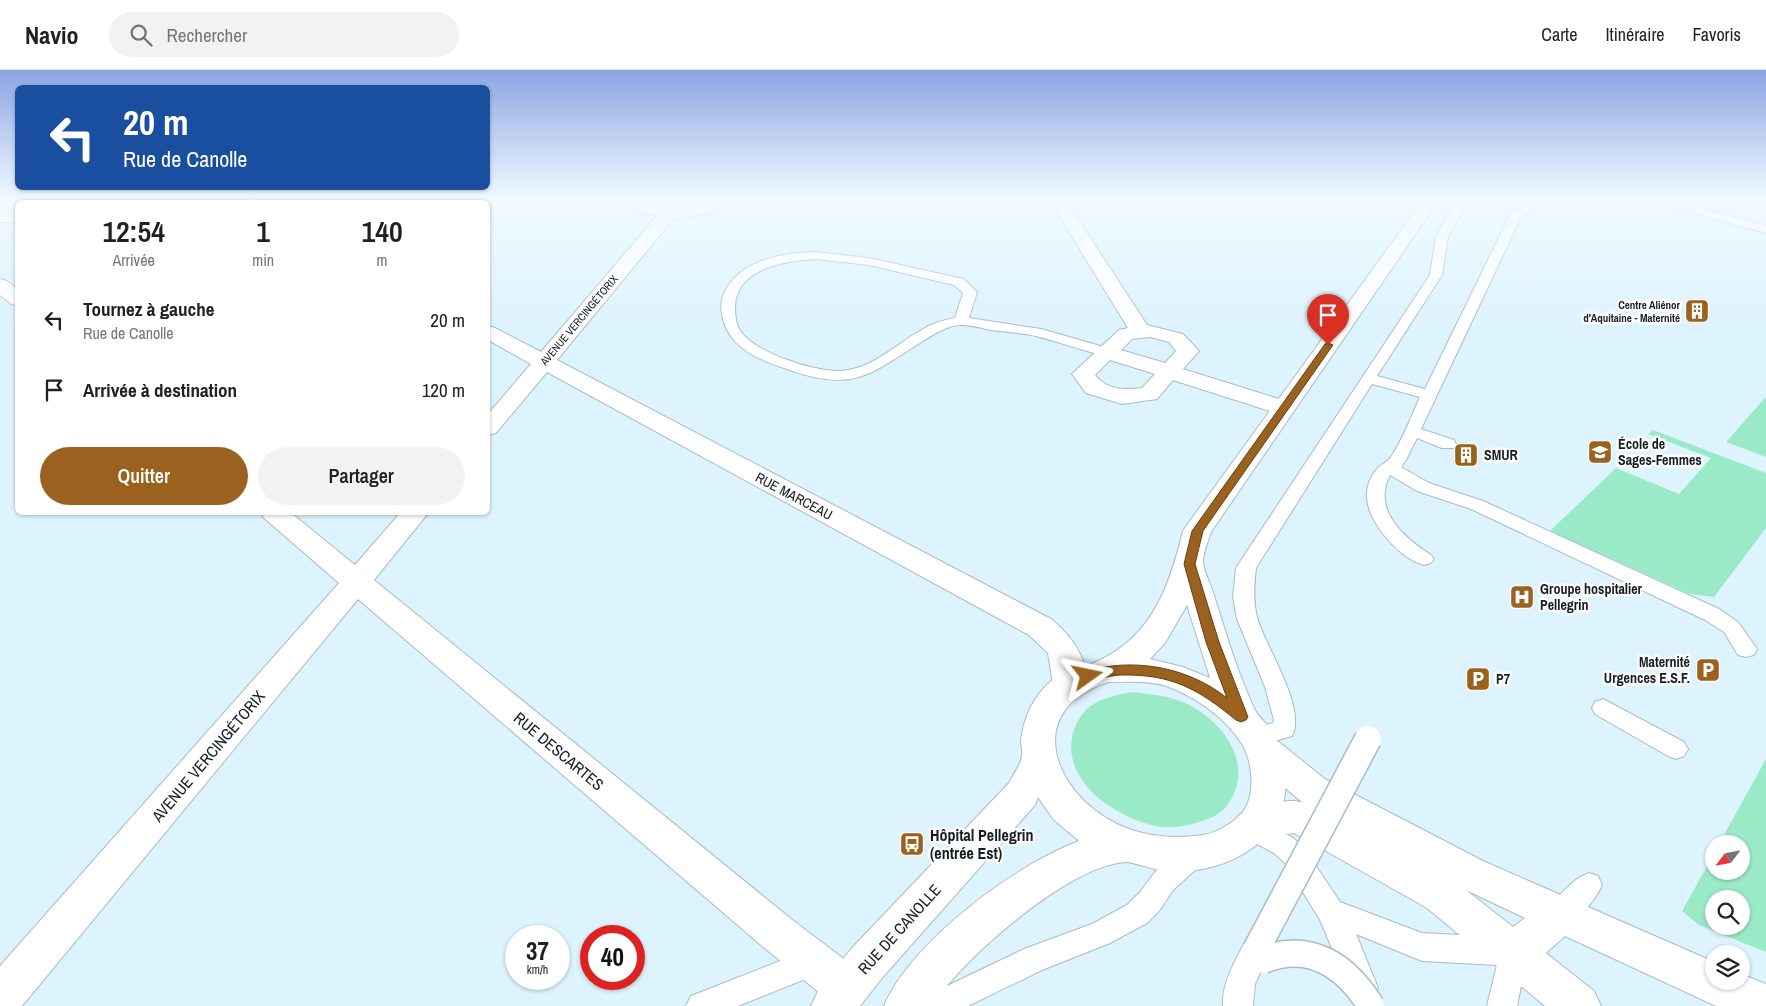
<!DOCTYPE html>
<html lang="fr">
<meta charset="utf-8">
<style>
body{margin:0;font-family:"Archivo Narrow",sans-serif;background:#f2f2f2;color:#202124;height:100vh;display:flex;flex-direction:column;font-size:19px;white-space:nowrap}
*{box-sizing:border-box;margin:0}
p{font-size:16px;color:#757577}
.icon{flex:none;width:28px;height:28px;fill:none;stroke:currentColor;stroke-width:2;stroke-linecap:round;stroke-linejoin:round}
.map{position:relative;flex:1;overflow:hidden}
.side{position:absolute;left:15px;top:130px;width:475px;height:315px;display:flex;flex-direction:column;background:#fff;border-radius:8px;box-shadow:0 1px 4px #0004}
.side>*{flex:none}
.guide{position:absolute;left:15px;top:15px;width:475px;height:105px;border-radius:8px;box-shadow:0 1px 4px #0004;background:#1a4fa0;color:#fff;overflow:hidden}
.needle{width:32px;rotate:238deg}
.fabs{position:absolute;left:1705px;top:765px;display:grid;gap:10px}
.fabs a{display:grid;place-items:center;width:45px;height:45px;border-radius:50%;background:#fff;box-shadow:0 1px 4px #0004;font-size:25px}
.speed{position:absolute;left:505px;top:855px;display:flex;gap:10px;font-size:25px;font-weight:700;text-align:center}
.speed>*{display:grid;place-content:center;width:65px;height:65px;border-radius:50%;background:#fff;box-shadow:0 1px 4px #0004;line-height:1}
.speed small{font-size:12px;font-weight:400}
.speed .limit{border:8px solid #d22;background:#fff;color:#111}
.pin{position:absolute;display:grid;place-items:center;width:42px;height:42px;color:#fff;margin:-51px -21px;border-radius:50% 50% 50% 0;rotate:-45deg;box-shadow:0 0 5px #0007}
.pin .icon{rotate:45deg}
.me{position:absolute;width:55px;margin:-28px;rotate:78deg;stroke-linejoin:round;filter:drop-shadow(0 0 4px #0008)}
.turn{display:flex;align-items:center;gap:18px;height:105px;padding:0 25px;font-size:22px}
.turn .icon{width:65px;height:65px;stroke-width:2.5}
.turn b{display:block;font-size:35px;line-height:42px}
.eta{display:flex;justify-content:space-evenly;align-items:center;height:85px;text-align:center}
.eta b{font-size:30px;font-weight:600;line-height:35px}
.cta{display:flex;gap:10px;margin-top:auto;padding:10px 25px}
.cta a{flex:1;height:58px;border-radius:30px;background:#9a621e;color:#fff;font-size:20px;font-weight:600;line-height:58px;text-align:center}
.cta a+a{background:#f2f2f2;color:#202124}
ul{padding:0;list-style:none}
li{display:flex;align-items:center;gap:15px;height:70px;padding:0 25px}
li div{flex:1}
li b{display:block;font-size:19px}
li em{font-style:normal}
header{display:flex;align-items:center;gap:30px;box-sizing:border-box;height:70px;padding:0 25px;background:#fff;border-bottom:1px solid #e0e0e0}
header strong{font-size:24px}
nav{display:flex;gap:28px;margin-inline-start:auto;font-size:18px}
.search{width:350px;height:45px;background:#f2f2f2;display:flex;align-items:center;gap:12px;box-sizing:border-box;padding:0 18px;border-radius:28px;color:#757577;font-size:19px}
.map>svg:first-child{display:block}
.green{fill:#9aeac7;fill-rule:evenodd}
.lines{fill:none;stroke-linecap:round;stroke-linejoin:round}
.service-casing{stroke:#a7bcc7;stroke-width:2}
.minor-casing{stroke:#a7bcc7;stroke-width:2}
.tertiary-casing{stroke:#a7bcc7;stroke-width:2}
.service{fill:#fff;fill-rule:evenodd}
.minor{fill:#fff;fill-rule:evenodd}
.tertiary{fill:#fff;fill-rule:evenodd}
.service-bridge-casing{stroke:#a7bcc7;stroke-width:29;stroke-linecap:butt}
.service-bridge{stroke:#fff;stroke-width:26}
.route{fill:#9a621e;stroke:#644014}
.labels{text-anchor:middle;dominant-baseline:central;stroke-width:5;stroke-linejoin:round;paint-order:stroke}
.far-poi-label{font-size:11px;font-weight:bold;fill:#161e22;stroke:#fcfcfc;text-anchor:end}
.far-street-label{font-size:11px;fill:#161e22;stroke:#fcfcfc}
.poi-label{font-size:14px;font-weight:bold;fill:#161e22;stroke:#fcfcfc;text-anchor:start}
.street-label{font-size:14px;fill:#161e22;stroke:#fcfcfc}
.near-street-label{font-size:16px;fill:#161e22;stroke:#fcfcfc}
.near-poi-label{font-size:16px;font-weight:bold;fill:#161e22;stroke:#fcfcfc;text-anchor:start}
</style>
<header>
<strong>Navio</strong>
<div class="search"><svg class="icon" aria-label="search" viewBox="0 0 24 24"><circle cx="10" cy="10" r="6"/><path d="M15 15l6 6"/></svg>Rechercher</div>
<nav><a>Carte</a><a>Itinéraire</a><a>Favoris</a></nav>
</header>
<div class="map">
<svg width="1766" height="936" viewBox="0 0 1766 936">
<rect width="100%" height="100%" fill="#ddf3fe"/>
<!-- green -->
<path class="green" d="M1766,327V387L1726,372Z
M1653,360L1766,403V458L1714,527L1690,524L1550,461L1616,398L1679,424L1711,388L1648,364Z
M1131,622C1148,624 1164,625 1180,631C1213,643 1248,681 1236,718C1232,730 1224,742 1213,747C1197,753 1179,759 1161,757C1119,750 1060,713 1073,663C1076,653 1081,644 1089,637C1101,628 1117,625 1131,622Z
M1766,689V882L1699,855L1682,841L1714,784V801H1741V774H1719ZM1714,829H1741V856H1714Z"/>
<g class="lines">
<defs>
<path id="service" d="M1458,129H1469L1448,166L1442,205L1377,306L1425,319L1510,145L1536,129H1549L1521,147L1421,359L1454,370L1456,374L1454,378H1442L1417,368L1406,390L1401,397L1429,413L1483,431L1719,539L1738,552L1757,579L1754,585L1746,587L1738,585L1724,562L1705,550L1471,439L1417,421L1390,405C1372,440 1403,467 1431,485L1434,489L1431,493L1424,495C1409,491 1394,478 1384,465C1369,446 1358,421 1377,399C1381,394 1388,392 1391,387C1403,369 1411,347 1420,327L1372,314L1256,498C1254,515 1253,531 1257,547C1265,577 1307,637 1292,666L1256,676L1248,674L1244,667L1248,660L1273,653L1274,650L1265,617L1237,549L1233,527L1236,498L1430,205L1436,166Z
M1649,129H1667L1766,156V163L1650,131Z
M1743,129H1766V135L1744,131Z
M815,182L869,188L950,206L964,209L977,222L969,248L1041,259L1111,279L1113,282L1111,285L1106,286C1084,281 1062,273 1040,267C1024,263 1008,262 991,260C982,258 971,255 961,255C948,255 934,264 923,271C869,305 853,323 787,299C769,293 746,285 734,270C723,258 717,237 725,221C742,189 783,183 815,182ZM815,189L869,195L954,215L963,223L955,248C944,250 933,253 923,259C896,274 872,300 839,301C814,302 752,282 739,259C736,253 735,244 735,237C736,198 785,191 815,189Z
M1603,629L1684,672L1688,679L1684,686L1676,689L1668,686L1595,644L1592,638L1595,632Z
M1251,747L1292,767L1304,778L1340,832L1422,863L1514,868L1524,872L1528,882L1517,936H1487L1497,895L1422,891L1356,864L1378,918L1373,928L1363,933L1353,928L1320,850L1286,794L1274,783L1242,766L1238,758L1242,750Z
M1194,773L1203,777L1207,785L1203,793L1173,820L1160,840L1147,853L1110,873L1042,900L968,936H921L926,926L1024,879L1092,854L1127,835L1140,822L1155,802L1185,777Z
M1589,803L1598,806L1602,815C1595,831 1578,851 1561,858L1551,854L1547,845C1554,829 1572,809 1589,803Z
M1256,866L1266,870L1270,880L1255,914L1253,936H1223C1222,912 1235,891 1246,870Z
M813,878L823,882L827,892L823,902L738,936H686L691,926Z"/>
<path id="minor" d="M430,129H537L535,132L529,134L488,135V132H428Z
M626,129H643L656,136L665,138L694,136L716,129H737C728,142 689,147 674,148L557,290L1051,549C1072,566 1096,596 1080,624L1069,627L1058,624L1053,615L1048,583L1029,565L547,302L496,363L488,365V344L531,294L488,270V256L495,258L541,282L657,146L636,140Z
M1049,129H1065L1147,255L1183,264L1199,281L1183,299L1292,333L1296,338L1292,343L1284,345L1276,343L1173,310L1157,329L1122,334L1086,323L1072,304L1119,260L1128,258ZM1150,267L1169,272L1176,281L1165,293L1121,280L1132,269ZM1110,290L1155,304L1142,318C1124,320 1107,320 1095,305Z
M0,142H18V152H0Z
M0,209L7,211L18,220V236L11,234L0,225Z
M260,442H290L355,495L401,442H429L374,510L790,848L862,903L868,918L862,933C852,936 842,936 832,933L762,876L358,529L22,936H0V896L339,513L264,448Z
M1263,665L1275,669L1325,709L1483,791L1714,892V911H1741V904L1766,914V936H1716L1565,866L1546,883L1594,921L1601,936H1545L1427,838L1294,763L1280,765L1251,774L1238,770L1232,758L1238,746C1256,740 1284,726 1303,733L1251,689L1246,679L1251,669ZM1466,820L1525,848L1513,857Z"/>
<path id="tertiary" d="M1424,129H1443L1434,137L1211,462C1208,471 1204,481 1203,491C1203,499 1209,511 1212,519C1225,560 1237,602 1255,640C1258,646 1263,650 1267,655C1272,663 1277,673 1281,682C1294,719 1281,760 1248,781C1222,798 1190,804 1158,800C1149,798 1133,792 1125,792C1073,796 987,870 953,909C945,917 939,927 933,936H884C910,873 1016,794 1079,771L1053,749L1038,727L1035,735L882,908L860,936H811L818,921L852,878L1009,713C1013,705 1021,694 1022,686C1023,681 1021,676 1021,671C1023,651 1030,634 1043,619C1058,601 1080,600 1100,590C1153,565 1170,514 1183,461L1187,455ZM1187,535L1210,608L1183,597L1150,589L1165,573ZM1109,612C1128,612 1151,610 1169,617C1197,628 1226,648 1242,674C1252,690 1255,720 1246,737C1238,751 1217,763 1203,765C1175,769 1143,767 1117,754C1052,722 1022,639 1109,612Z"/>
</defs>
<!-- service casing -->
<use href="#service" class="service-casing"/>
<!-- minor casing -->
<use href="#minor" class="minor-casing"/>
<!-- tertiary casing -->
<use href="#tertiary" class="tertiary-casing"/>
<!-- service -->
<use href="#service" class="service"/>
<!-- minor -->
<use href="#minor" class="minor"/>
<!-- tertiary -->
<use href="#tertiary" class="tertiary"/>
<defs>
<path id="service-bridge" d="M1256,880L1368,669
M1263,890C1310,871 1346,896 1371,936"/>
</defs>
<!-- service-bridge casing -->
<use href="#service-bridge" class="service-bridge-casing"/>
<!-- service-bridge -->
<use href="#service-bridge" class="service-bridge"/>
</g>
<!-- sky -->
<linearGradient id="sky" x2="0" y2="1"><stop stop-color="#8ca5e3"/><stop offset="0.5" stop-color="#f0faff"/><stop offset="1" stop-color="#f0faff" stop-opacity="0"/></linearGradient>
<rect width="1766" height="260" fill="url(#sky)"/>
<!-- route -->
<path class="route" d="M1328,273L1333,275L1203,461L1195,494L1219,572L1248,647L1246,650L1241,652L1236,650C1198,619 1172,604 1121,605C1109,605 1094,612 1083,609L1081,606L1083,602C1131,587 1187,596 1227,628L1206,572L1184,494L1192,461L1325,274Z"/>
<!-- icons -->
<defs>
<symbol id="building-square" viewBox="-11 -11 22 22"><rect x="-9" y="-9" width="18" height="18" rx="4" fill="#9a621e" stroke="#fcfcfc"/><path d="M-4-6H4V6H1V3H-1V6H-4ZM-2.5-4.3h1.7v1.8h-1.7ZM.8-4.3h1.7v1.8H.8ZM-2.5-1h1.7V.8h-1.7ZM.8-1h1.7V.8H.8Z" fill="#fff"/></symbol>
<symbol id="university-square" viewBox="-11 -11 22 22"><rect x="-9" y="-9" width="18" height="18" rx="4" fill="#9a621e" stroke="#fcfcfc"/><path d="M0-5L7-2L0 1L-7-2ZM-4 1L0 2.5L4 1V4Q0 6-4 4Z" fill="#fff"/></symbol>
<symbol id="hospital-square" viewBox="-11 -11 22 22"><rect x="-9" y="-9" width="18" height="18" rx="4" fill="#9a621e" stroke="#fcfcfc"/><path d="M-5-5h3v3.5h4V-5h3V5h-3V1.5h-4V5h-3Z" fill="#fff"/></symbol>
<symbol id="parking-square" viewBox="-11 -11 22 22"><rect x="-9" y="-9" width="18" height="18" rx="4" fill="#9a621e" stroke="#fcfcfc"/><path d="M-3.5-5.5H1a3.5 3.5 0 0 1 0 7H-1V5.5H-3.5ZM-1-3.4V-.6H.8a1.4 1.4 0 0 0 0-2.8Z" fill="#fff"/></symbol>
<symbol id="bus-square" viewBox="-11 -11 22 22"><rect x="-9" y="-9" width="18" height="18" rx="4" fill="#9a621e" stroke="#fcfcfc"/><path d="M-5-6H5V4H4V6H2V4H-2V6H-4V4H-5ZM-3.5-4V0h7V-4ZM-3.5 1.2v1.5H-2V1.2ZM2 1.2v1.5H3.5V1.2Z" fill="#fff"/></symbol>
</defs>
<g fill-rule="evenodd">
<use href="#building-square" x="1683" y="227" width="28" height="28"/>
<use href="#university-square" x="1586" y="368" width="28" height="28"/>
<use href="#building-square" x="1452" y="371" width="28" height="28"/>
<use href="#hospital-square" x="1508" y="513" width="28" height="28"/>
<use href="#parking-square" x="1694" y="586" width="28" height="28"/>
<use href="#parking-square" x="1464" y="595" width="28" height="28"/>
<use href="#bus-square" x="898" y="760" width="28" height="28"/>
</g>
<g class="labels">
<!-- far-poi labels -->
<g class="far-poi-label">
<text x="1680" y="235">Centre Aliénor<tspan x="1680" dy="13">d'Aquitaine - Maternité</tspan></text>
</g>
<!-- far-street labels -->
<g class="far-street-label">
<text transform="translate(579 250) rotate(-50)">AVENUE VERCINGÉTORIX</text>
</g>
<!-- poi labels -->
<g class="poi-label">
<text x="1618" y="374">École de<tspan x="1618" dy="16">Sages-Femmes</tspan></text>
<text x="1484" y="385">SMUR</text>
<text x="1540" y="519">Groupe hospitalier<tspan x="1540" dy="16">Pellegrin</tspan></text>
<text x="1690" y="592" text-anchor="end">Maternité<tspan x="1690" dy="16">Urgences E.S.F.</tspan></text>
<text x="1496" y="609">P7</text>
</g>
<!-- street labels -->
<g class="street-label">
<text transform="translate(794 426) rotate(28)">RUE MARCEAU</text>
</g>
<!-- near-street labels -->
<g class="near-street-label">
<text transform="translate(559 681) rotate(40)">RUE DESCARTES</text>
<text transform="translate(208 686) rotate(-50)">AVENUE VERCINGÉTORIX</text>
<text transform="translate(899 859) rotate(-48)">RUE DE CANOLLE</text>
</g>
<!-- near-poi labels -->
<g class="near-poi-label">
<text x="930" y="765">Hôpital Pellegrin<tspan x="930" dy="18">(entrée Est)</tspan></text>
</g>
</g>
</svg>
<div class="fabs">
<a><svg class="needle" viewBox="-14 -14 28 28"><path d="M0-13l5 13h-10z" fill="#e53935"/><path d="M0 13l5-13h-10z" fill="#757577"/></svg></a>
<a><svg class="icon" aria-label="search" viewBox="0 0 24 24"><circle cx="10" cy="10" r="6"/><path d="M15 15l6 6"/></svg></a>
<a><svg class="icon" aria-label="layers" viewBox="0 0 24 24"><path d="M12 4l9 5-9 5-9-5zM3 14l9 5 9-5"/></svg></a>
</div>
<div class="speed"><div>37<small>km/h</small></div><div class="limit">40</div></div>
<div class="pin" style="left:1328px;top:275px;background:#d93025"><svg class="icon" aria-label="arrive" viewBox="0 0 24 24"><path d="M6 21V4h12l-3 4 3 4H6"/></svg></div>
<svg class="me" style="left:1088px;top:606px" viewBox="-20 -20 40 40"><path d="M0-17L14 15 0 8-14 15z" fill="#9a621e" stroke="#fff" stroke-width="4"/></svg>
<div class="guide">
<div class="turn"><svg class="icon" aria-label="left" viewBox="0 0 24 24"><path d="M17 20v-9H6M10 6l-5 5 5 5"/></svg><div><b>20 m</b>Rue de Canolle</div></div>
</div>
<section class="side">
<div class="eta">
<div><b>12:54</b><p>Arrivée</p></div>
<div><b>1</b><p>min</p></div>
<div><b>140</b><p>m</p></div>
</div>
<ul>
<li><svg class="icon" aria-label="left" viewBox="0 0 24 24"><path d="M17 20v-9H6M10 6l-5 5 5 5"/></svg><div><b>Tournez à gauche</b><p>Rue de Canolle</p></div><em>20 m</em></li>
<li><svg class="icon" aria-label="arrive" viewBox="0 0 24 24"><path d="M6 21V4h12l-3 4 3 4H6"/></svg><div><b>Arrivée à destination</b></div><em>120 m</em></li>
</ul>
<div class="cta"><a>Quitter</a><a>Partager</a></div>
</section>
</div>
